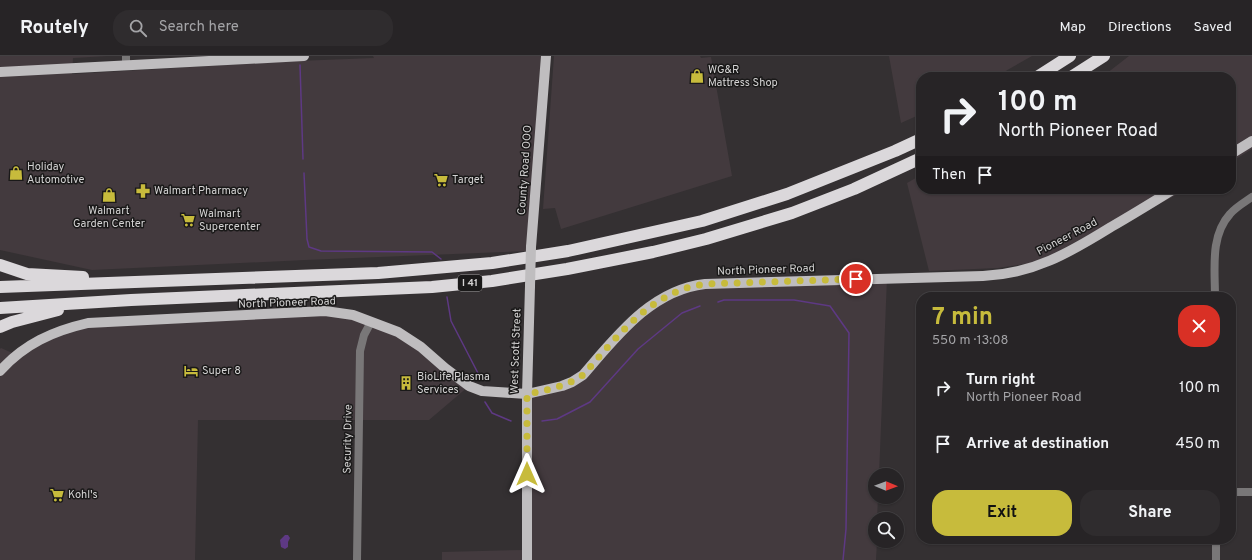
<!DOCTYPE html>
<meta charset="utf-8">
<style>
body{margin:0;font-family:Overpass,sans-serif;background:#2f2c2e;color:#f1f3f6;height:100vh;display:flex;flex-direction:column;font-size:15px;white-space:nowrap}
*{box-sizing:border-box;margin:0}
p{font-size:13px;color:#a4a4a7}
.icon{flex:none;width:22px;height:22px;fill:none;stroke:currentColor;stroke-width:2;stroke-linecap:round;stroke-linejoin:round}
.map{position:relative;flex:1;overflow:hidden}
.side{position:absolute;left:916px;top:236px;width:320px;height:252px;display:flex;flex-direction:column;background:#272426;border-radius:16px;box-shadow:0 1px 3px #0004,0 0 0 1px #434143}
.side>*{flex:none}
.top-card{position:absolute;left:916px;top:16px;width:320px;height:122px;border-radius:16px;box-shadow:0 1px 3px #0004,0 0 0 1px #434143;background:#272426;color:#f1f3f6;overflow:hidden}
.needle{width:26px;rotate:91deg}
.fabs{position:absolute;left:868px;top:412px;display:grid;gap:8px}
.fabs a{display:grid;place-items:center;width:36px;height:36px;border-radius:50%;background:#272426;box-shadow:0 1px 3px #0004,0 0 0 1px #434143;font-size:20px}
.pin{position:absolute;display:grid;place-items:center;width:34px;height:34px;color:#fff;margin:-17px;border:2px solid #fff;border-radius:50%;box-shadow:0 1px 4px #0007}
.me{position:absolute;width:44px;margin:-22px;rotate:0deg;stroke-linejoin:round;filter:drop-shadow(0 0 3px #0008)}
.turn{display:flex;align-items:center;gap:14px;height:84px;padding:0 16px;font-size:18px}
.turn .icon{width:52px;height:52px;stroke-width:2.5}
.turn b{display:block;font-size:28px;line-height:34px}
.then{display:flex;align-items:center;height:38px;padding:0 16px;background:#0003;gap:8px;font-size:15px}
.round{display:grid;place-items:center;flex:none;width:42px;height:42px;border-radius:16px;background:#2f2c2e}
.head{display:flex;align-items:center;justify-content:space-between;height:68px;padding:0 16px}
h1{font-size:24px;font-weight:700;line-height:30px;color:#c7bb3c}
.cta{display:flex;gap:8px;margin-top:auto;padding:8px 16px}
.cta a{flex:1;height:46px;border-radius:16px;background:#c7bb3c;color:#111;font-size:16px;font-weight:700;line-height:46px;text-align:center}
.cta a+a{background:#2f2c2e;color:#f1f3f6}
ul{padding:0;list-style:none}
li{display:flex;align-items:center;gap:12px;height:56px;padding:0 16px}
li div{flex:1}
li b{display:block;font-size:15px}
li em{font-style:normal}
header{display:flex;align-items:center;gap:24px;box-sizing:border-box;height:56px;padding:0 20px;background:#272426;border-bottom:1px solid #434143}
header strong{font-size:19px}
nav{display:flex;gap:22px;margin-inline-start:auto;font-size:14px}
.search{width:280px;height:36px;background:#2f2c2e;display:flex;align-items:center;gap:10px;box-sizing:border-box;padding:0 14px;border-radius:16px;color:#a4a4a7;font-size:15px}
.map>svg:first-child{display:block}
.built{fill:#433a3e}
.water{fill:#5e3984}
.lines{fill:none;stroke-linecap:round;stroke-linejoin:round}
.stream{stroke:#5e3984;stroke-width:1.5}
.minor{stroke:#797778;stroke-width:8}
.major{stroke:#bfbdbf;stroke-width:10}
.highway{stroke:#dbd8db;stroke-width:12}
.major-bridge{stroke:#bfbdbf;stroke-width:10}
.route{stroke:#c7bb3c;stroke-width:7;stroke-dasharray:0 12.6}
.labels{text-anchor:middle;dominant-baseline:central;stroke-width:3;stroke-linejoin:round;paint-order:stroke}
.shield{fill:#1a1919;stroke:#9c9b9b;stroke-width:1}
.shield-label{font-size:10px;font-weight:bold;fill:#d4d3d3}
.poi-label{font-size:11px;fill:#d4d3d3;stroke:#1a1919;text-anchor:start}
.street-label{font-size:11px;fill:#d4d3d3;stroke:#1a1919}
</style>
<header>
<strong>Routely</strong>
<div class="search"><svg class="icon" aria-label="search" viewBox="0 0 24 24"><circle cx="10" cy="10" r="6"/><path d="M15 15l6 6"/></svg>Search here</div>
<nav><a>Map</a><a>Directions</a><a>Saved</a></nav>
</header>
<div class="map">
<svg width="1252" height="504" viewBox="0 0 1252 504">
<rect width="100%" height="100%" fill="#343032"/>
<!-- built -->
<path class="built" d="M0,0H108L73,2L72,18L297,5L374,2L373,0H541L527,195L305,204L92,214L0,194Z
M554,0H700L701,2L711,1L732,120L561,173L555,152L543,153Z
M889,0H1032L995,21H921V58L901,67Z
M1129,0H1252V93L1231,106V21H1102Z
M921,119V133H1187L1143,157L1113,166L1038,206L998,212L929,215L907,127Z
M887,222L879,419H875V441H878L877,463H875V485H877L876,504H442V496L523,494L527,338L572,326L635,262L684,232Z
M325,255L389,271L469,330L429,364H198L195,504H0V293L1,292L17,299L65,273Z"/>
<!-- water -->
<path class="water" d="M285,479H288L290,482L288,486V491L285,493L281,491L280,484Z"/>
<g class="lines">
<!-- stream -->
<path class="stream" d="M300,9L303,103
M304,117L307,183L309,191L321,195L432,196L441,203
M447,241L451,265L481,323
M718,246L724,244H794L830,250L849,277L846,473L843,504
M485,346L492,357L511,365
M542,365L557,363L590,346L638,293L682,257L700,250"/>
<!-- minor -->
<path class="minor" d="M126,0V9
M1215,241C1215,213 1210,180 1230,158C1236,151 1245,146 1252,141
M1231,436H1252
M1216,483V504
M357,504L360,295L364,279L371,266"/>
<!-- major -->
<path class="major" d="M0,16L304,0
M1231,98L1252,85
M531,191L546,0
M0,315C24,288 53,275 88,267L325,255L353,259L398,276L421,291L445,312L469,330L482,335L527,338L562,330L572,326L583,319C616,281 651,234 705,228L983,220C1033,218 1069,197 1111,171C1132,159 1153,146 1174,133
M527,504V338L530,230"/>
<!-- highway -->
<path class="highway" d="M1037,21L1070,0
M1071,21L1104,0
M0,209L27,218L83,221
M0,231L378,217L492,207L568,195L702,165L787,138L895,95L921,83
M0,252L131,244L432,231L492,225L567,213L653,196L706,183L792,157L854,133L921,102
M0,271L12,266L58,254"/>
<!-- major-bridge -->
<path class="major-bridge" d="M530,230L531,191"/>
</g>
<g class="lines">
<!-- route -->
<path class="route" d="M527,418V338C547,334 565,331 583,319C617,281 651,235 705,228L856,223"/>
</g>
<!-- icons -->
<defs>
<symbol id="shop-bare" viewBox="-9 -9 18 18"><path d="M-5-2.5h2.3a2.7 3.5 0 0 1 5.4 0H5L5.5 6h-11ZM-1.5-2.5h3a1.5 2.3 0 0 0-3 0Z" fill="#c7bb3c" stroke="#1a1919" stroke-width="2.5" paint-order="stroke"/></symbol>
<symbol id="supermarket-bare" viewBox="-9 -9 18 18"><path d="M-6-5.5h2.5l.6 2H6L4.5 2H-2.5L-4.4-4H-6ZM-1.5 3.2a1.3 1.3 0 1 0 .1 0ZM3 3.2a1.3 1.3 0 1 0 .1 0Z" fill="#c7bb3c" stroke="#1a1919" stroke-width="2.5" paint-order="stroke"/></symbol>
<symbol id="pharmacy-bare" viewBox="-9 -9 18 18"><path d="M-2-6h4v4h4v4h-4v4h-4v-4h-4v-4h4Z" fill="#c7bb3c" stroke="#1a1919" stroke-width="2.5" paint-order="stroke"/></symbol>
<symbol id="hotel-bare" viewBox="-9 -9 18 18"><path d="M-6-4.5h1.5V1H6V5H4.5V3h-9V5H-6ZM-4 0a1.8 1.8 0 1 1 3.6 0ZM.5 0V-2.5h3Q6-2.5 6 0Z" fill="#c7bb3c" stroke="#1a1919" stroke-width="2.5" paint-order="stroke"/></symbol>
<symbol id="building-bare" viewBox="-9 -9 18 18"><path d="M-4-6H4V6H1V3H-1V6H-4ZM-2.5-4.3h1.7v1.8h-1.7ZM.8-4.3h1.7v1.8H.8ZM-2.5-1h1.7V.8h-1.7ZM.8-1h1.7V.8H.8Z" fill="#c7bb3c" stroke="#1a1919" stroke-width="2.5" paint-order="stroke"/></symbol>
</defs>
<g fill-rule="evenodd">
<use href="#shop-bare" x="687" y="10" width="20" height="20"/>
<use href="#shop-bare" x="6" y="107" width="20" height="20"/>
<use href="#supermarket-bare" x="431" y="114" width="20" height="20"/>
<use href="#pharmacy-bare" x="133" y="125" width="20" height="20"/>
<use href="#shop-bare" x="99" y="129" width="20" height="20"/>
<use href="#supermarket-bare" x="178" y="154" width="20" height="20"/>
<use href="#hotel-bare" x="181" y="305" width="20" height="20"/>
<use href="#building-bare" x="396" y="317" width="20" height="20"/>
<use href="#supermarket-bare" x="47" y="429" width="20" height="20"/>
</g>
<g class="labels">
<!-- shield labels -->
<rect class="shield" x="458" y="219" width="24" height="16" rx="3"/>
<g class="shield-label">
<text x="470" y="227">I 41</text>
</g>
<!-- poi labels -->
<g class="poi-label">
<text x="708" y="14">WG&amp;R<tspan x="708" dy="13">Mattress Shop</tspan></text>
<text x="27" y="111">Holiday<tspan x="27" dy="13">Automotive</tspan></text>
<text x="452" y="124">Target</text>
<text x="154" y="135">Walmart Pharmacy</text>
<text x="109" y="155" text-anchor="middle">Walmart<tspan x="109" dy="13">Garden Center</tspan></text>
<text x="199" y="158">Walmart<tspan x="199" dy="13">Supercenter</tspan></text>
<text x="202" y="315">Super 8</text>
<text x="417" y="321">BioLife Plasma<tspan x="417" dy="13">Services</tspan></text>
<text x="68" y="439">Kohl's</text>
</g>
<!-- street labels -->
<g class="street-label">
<text transform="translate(525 114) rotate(-86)">County Road OOO</text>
<text transform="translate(1067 181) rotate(-28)">Pioneer Road</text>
<text transform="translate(766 214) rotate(-2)">North Pioneer Road</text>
<text transform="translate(287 247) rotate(-2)">North Pioneer Road</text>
<text transform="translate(516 295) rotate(-88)">West Scott Street</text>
<text transform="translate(348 383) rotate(-89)">Security Drive</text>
</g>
</g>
</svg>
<div class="fabs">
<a><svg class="needle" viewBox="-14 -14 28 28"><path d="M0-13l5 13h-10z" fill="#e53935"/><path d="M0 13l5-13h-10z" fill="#a4a4a7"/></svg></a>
<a><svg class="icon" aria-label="search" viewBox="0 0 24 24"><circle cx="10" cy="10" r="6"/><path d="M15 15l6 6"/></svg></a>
</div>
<div class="pin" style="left:856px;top:223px;background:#d93025"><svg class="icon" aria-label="arrive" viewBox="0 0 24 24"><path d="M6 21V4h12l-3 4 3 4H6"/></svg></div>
<svg class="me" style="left:527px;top:418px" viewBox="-20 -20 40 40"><path d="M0-17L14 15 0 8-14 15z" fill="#c7bb3c" stroke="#fff" stroke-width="4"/></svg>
<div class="top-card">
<div class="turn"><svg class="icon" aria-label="right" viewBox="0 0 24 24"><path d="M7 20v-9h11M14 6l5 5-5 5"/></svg><div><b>100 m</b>North Pioneer Road</div></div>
<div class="then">Then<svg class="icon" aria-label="arrive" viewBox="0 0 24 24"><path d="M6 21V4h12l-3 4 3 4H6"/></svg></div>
</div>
<section class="side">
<div class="head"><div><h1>7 min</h1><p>550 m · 13:08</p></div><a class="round" style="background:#d93025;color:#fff"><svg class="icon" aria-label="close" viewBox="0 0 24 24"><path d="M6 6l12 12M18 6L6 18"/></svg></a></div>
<ul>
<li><svg class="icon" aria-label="right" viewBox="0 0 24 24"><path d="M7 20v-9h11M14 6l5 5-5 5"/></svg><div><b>Turn right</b><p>North Pioneer Road</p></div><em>100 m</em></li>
<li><svg class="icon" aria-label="arrive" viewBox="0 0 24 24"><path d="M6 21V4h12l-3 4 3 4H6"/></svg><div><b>Arrive at destination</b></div><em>450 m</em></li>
</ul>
<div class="cta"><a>Exit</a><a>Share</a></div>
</section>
</div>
